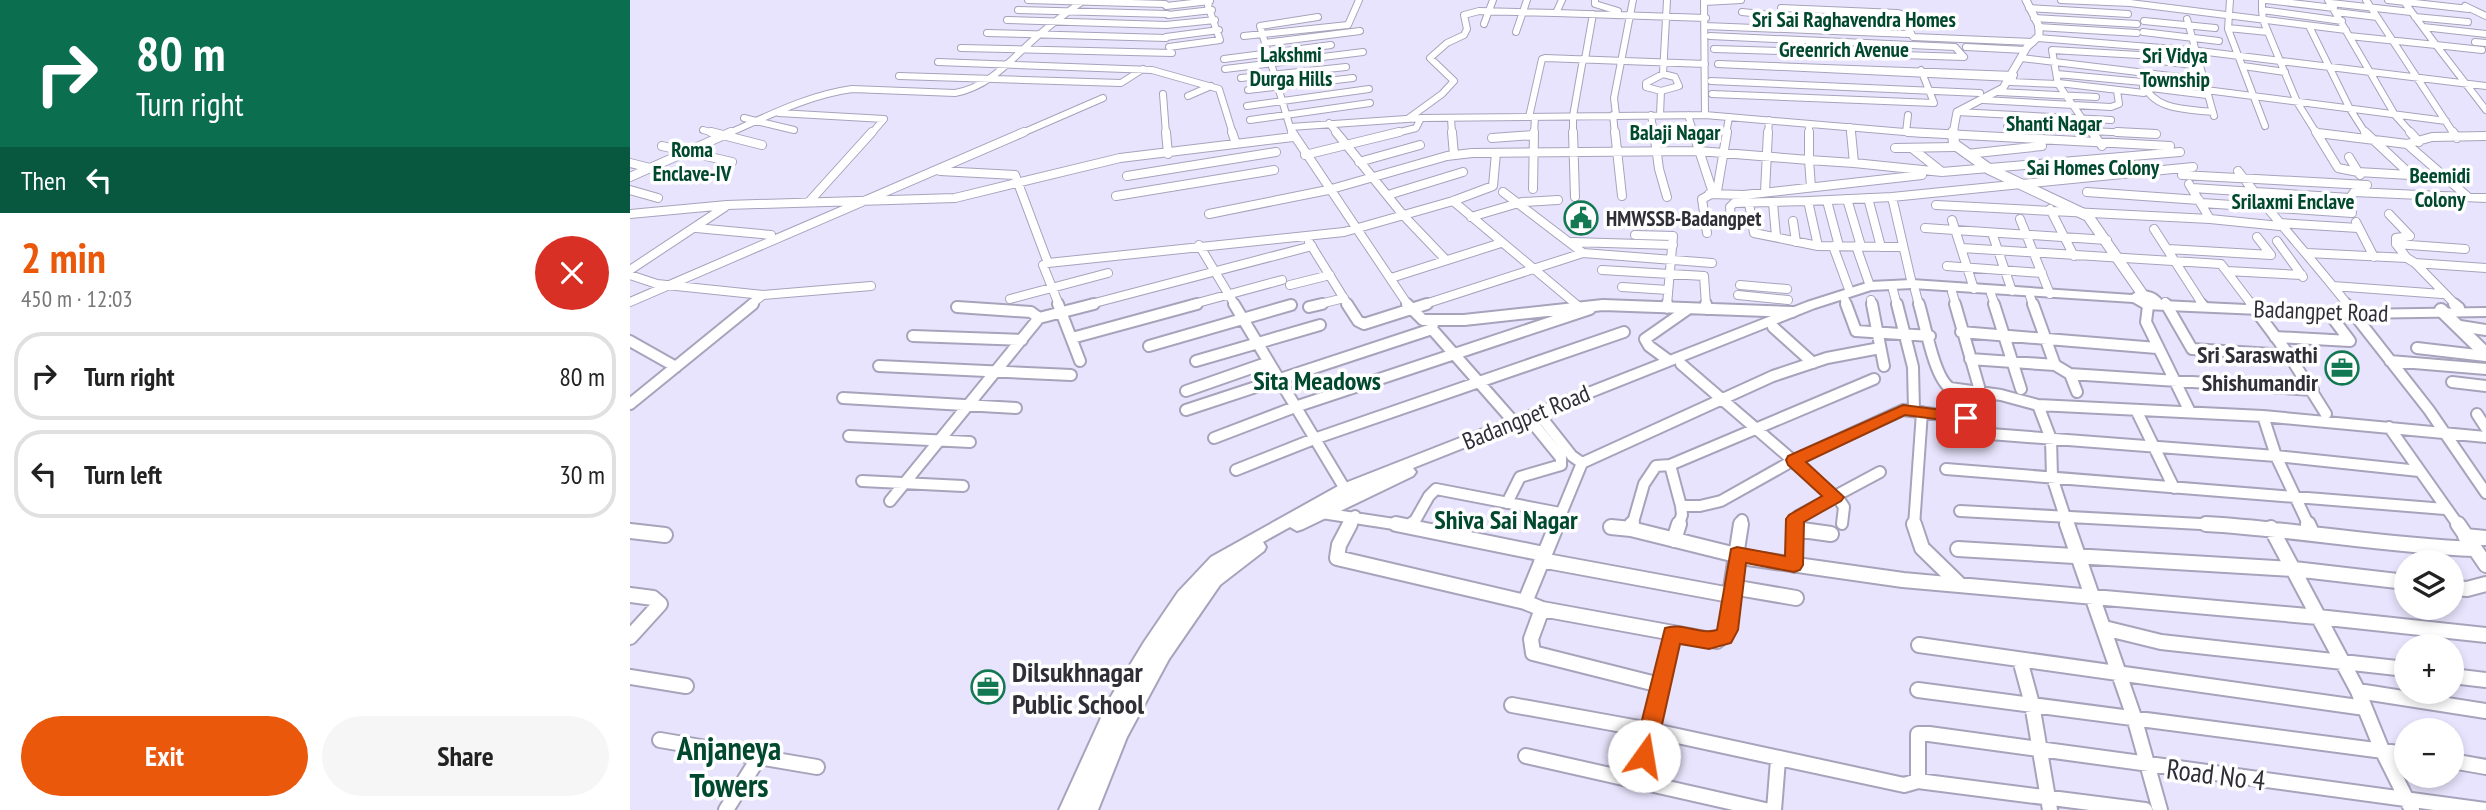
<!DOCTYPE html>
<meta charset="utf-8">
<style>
body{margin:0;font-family:"PT Sans Narrow",sans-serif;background:#f6f6f6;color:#222;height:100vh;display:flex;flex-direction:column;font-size:26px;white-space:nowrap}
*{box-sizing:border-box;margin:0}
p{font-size:23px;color:#767676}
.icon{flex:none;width:38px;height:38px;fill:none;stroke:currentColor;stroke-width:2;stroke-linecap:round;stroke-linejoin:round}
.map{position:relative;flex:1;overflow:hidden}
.drawer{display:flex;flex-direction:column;background:#fff;width:630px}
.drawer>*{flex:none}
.banner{background:#0b6e4f;color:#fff;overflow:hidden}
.tools{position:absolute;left:1764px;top:550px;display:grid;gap:14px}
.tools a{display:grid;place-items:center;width:70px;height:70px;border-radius:50%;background:#fff;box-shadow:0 4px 10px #0003;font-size:35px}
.pin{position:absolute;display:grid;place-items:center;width:60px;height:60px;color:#fff;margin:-30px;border-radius:14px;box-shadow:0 4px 10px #0006}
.me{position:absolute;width:77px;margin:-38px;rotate:13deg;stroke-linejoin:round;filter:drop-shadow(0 0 5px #0008)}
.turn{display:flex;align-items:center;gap:24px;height:147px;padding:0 21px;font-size:32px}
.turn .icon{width:91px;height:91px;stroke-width:2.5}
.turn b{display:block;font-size:49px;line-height:60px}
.then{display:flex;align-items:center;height:66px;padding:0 21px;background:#0003;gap:14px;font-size:26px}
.round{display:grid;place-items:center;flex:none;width:74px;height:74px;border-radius:37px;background:#f6f6f6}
.summary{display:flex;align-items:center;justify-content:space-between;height:119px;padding:0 21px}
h1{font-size:42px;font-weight:800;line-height:52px;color:#ea580c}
.primary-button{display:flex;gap:14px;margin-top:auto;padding:14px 21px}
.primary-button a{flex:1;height:80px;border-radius:42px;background:#ea580c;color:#fff;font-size:28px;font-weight:800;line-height:80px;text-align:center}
.primary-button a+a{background:#f6f6f6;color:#222}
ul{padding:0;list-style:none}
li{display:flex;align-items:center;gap:21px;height:88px;margin:0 14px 10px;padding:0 7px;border:4px solid #e0e0e0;border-radius:28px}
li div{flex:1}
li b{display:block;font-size:26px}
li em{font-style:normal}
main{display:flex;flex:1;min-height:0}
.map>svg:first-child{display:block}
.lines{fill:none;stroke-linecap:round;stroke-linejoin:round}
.minor-far3-casing{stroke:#a7a3bb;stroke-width:8}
.minor-far2-casing{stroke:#a7a3bb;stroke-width:10}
.minor-far1-casing{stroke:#a7a3bb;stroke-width:14}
.minor-casing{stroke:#a7a3bb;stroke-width:18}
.tertiary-far2-casing{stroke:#a7a3bb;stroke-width:9}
.tertiary-far1-casing{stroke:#a7a3bb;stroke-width:12}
.tertiary-casing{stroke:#a7a3bb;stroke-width:16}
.secondary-casing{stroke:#a7a3bb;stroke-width:4}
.minor-far3{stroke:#fff;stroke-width:6}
.minor-far2{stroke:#fff;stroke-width:8}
.minor-far1{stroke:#fff;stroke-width:10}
.minor{stroke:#fff;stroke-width:14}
.tertiary-far2{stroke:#fff;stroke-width:7}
.tertiary-far1{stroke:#fff;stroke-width:10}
.tertiary{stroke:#fff;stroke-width:12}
.secondary{fill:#fff;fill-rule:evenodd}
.route{fill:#ea580c;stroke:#983908;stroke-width:2}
.labels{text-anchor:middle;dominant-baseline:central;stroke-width:7;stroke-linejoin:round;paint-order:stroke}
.far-neighbourhood-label{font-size:21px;font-weight:bold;fill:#00492f;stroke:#fff}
.far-poi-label{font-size:21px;font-weight:bold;fill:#302f38;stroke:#fff;text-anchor:start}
.street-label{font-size:24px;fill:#302f38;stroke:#fff}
.poi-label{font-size:24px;font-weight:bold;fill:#302f38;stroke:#fff;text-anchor:end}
.neighbourhood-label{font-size:26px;font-weight:bold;fill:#00492f;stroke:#fff}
.near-poi-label{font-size:28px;font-weight:bold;fill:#302f38;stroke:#fff;text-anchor:start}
.near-street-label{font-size:28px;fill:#302f38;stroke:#fff}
.near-neighbourhood-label{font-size:32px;font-weight:bold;fill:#00492f;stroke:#fff}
</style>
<main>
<section class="drawer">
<div class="banner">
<div class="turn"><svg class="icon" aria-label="right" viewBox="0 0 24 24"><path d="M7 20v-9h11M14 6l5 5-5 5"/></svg><div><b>80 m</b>Turn right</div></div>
<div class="then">Then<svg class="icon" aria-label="left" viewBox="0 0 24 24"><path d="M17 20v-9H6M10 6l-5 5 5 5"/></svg></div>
</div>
<div class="summary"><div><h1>2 min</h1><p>450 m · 12:03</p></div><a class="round" style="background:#d93025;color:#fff"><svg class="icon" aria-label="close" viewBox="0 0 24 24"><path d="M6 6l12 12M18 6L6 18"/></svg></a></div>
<ul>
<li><svg class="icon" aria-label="right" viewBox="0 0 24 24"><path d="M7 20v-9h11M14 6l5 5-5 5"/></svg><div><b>Turn right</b></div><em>80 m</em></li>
<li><svg class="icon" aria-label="left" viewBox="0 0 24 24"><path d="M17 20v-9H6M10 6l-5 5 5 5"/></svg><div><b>Turn left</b></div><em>30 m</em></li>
</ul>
<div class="primary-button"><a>Exit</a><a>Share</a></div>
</section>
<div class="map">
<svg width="1856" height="810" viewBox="0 0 1856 810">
<rect width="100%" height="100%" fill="#e8e4fd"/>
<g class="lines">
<defs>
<path id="minor-far3" d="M398,0L535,4
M965,0V4L988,11
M1074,0L1075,115
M1431,0L1500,3L1716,30
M1600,0L1598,29L1635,126
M1632,0V10L1712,21
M1636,0L1704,8
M1698,0L1765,115L1782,134
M1736,0L1824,134
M1758,0L1839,9
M1074,2L1111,0
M1701,3L1781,12
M536,6L580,1
M1835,6L1856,16
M1151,8L1267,13L1271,14L1283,37L1403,42
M1399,8L1498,14
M388,10L537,14
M1632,10L1633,20L1667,102L1687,134
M1112,12L1141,15L1144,28
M1706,12L1747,17
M926,13L1076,18
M538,15L582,10
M1785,17L1838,22
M1156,18L1275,23
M1404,18L1507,24
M1557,19L1584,116
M377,20L536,25L585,20
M1514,21L1585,28
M854,24L863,0
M1075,26L1279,34
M1679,26L1720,109L1736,134
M1408,27L1507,33
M1793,27L1856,34
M1598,28L1638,32
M886,32L897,0
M1513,32L1589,41
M357,33L536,38
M614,36L718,25L729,0
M1080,36L1325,47L1334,57L1084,49
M1719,36L1806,45L1775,3
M536,37L589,30
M1408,38L1569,51L1856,86
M1845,42L1856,43
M635,43L730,31
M1806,45L1856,110
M1806,45L1852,50
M539,47L590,40L578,6L580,0
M1336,47L1395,50
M331,48L542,53
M1391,58L1574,80
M594,59L701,45
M955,59L963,14
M1515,59L1570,66
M308,62L522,70L589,89L603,134
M1613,66L1655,72
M595,69L733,52
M1427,74L1512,82C1524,111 1556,109 1583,112
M269,76L491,83L513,69
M611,78L716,67
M1383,78L1088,64L1384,75
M1081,81L1350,93
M1380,82L1428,84
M1429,83L1514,93
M1513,87L1577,95
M618,90L723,78
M1576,90L1816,121
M1031,91L1049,86L1045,77L1033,74
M1368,92L1466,97
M533,94L536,134
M1082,94L1304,103L1291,70
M558,96L581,86
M1353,100L1481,107L1489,104L1487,91
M617,106L739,89
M1327,112L1481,120
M149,113L254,119L241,134
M983,115L985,134
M986,115L984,98L1003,0
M1021,115L1024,134
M1030,115L1031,91L1016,87V83L1033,74L1037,0
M1058,115L1064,134
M899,117L912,59L915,58L1075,64
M114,118L164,130
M779,118L812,94L824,81L800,58L817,43L834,35L837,29L834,15L849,11L926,13L932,0
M821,118L822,134
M620,120L740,103
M699,123L708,134
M1179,124V134
M660,127L791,118L1075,115L1298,134
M1220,127L1221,134
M1377,127L1524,134
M73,130L88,134
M1276,132L1278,115
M1688,133L1695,134
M97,134C138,116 178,95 222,89L325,93C358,87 378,63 402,41C418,26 436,13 454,0
M390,134L473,98
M662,134L630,26L688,17
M762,134L786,128L791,118
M904,134L905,117
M943,134V116L953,59
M1096,134L1099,117
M1138,134L1139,120
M1463,134L1428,84L1422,50L1509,55"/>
<path id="minor-far2" d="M81,132L132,145
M536,132L538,154
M602,132L606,144
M662,132L778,305
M706,132L773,215L816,260
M822,132L824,155
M943,132L945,197
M985,132L992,196
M1024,132L1029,169L1037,197
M1063,132L1083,193
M1179,132V160L1224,163L1221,132
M1278,132L1540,146
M1462,132L1472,146
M1487,132L1526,134
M1686,132L1708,168L1728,172L1814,177
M1735,132L1780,174
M1780,132L1789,142
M1823,132L1827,138
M1688,133L1777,144L1802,137L1856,136
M862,138L903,135
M1777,144L1838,197
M32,146L102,162
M1265,148L1325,147
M1283,149L1312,172
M1337,154L1412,146
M675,155L769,132
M1719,157L1730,175
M729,162L790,145
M0,163L64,179
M1224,163L1312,172L1550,152
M310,171L385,175L418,263L413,265L429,305
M1608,171C1643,217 1682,259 1718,305
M1552,175L1737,185
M497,176L646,152
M0,177L101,132
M1559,184L1580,219L1650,226
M1562,188L1720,198L1724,192L1856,198
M903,189L904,132
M0,190L28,198
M873,192L953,253
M1135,192L1138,132
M1457,192L1569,200
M1079,194L1114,195L1292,175
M758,195L833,172
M486,196L644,170
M1262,197L1282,284
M1238,198L1251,247
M1217,199L1231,246
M823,201L947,305
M1197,201L1209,246
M178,203L242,132
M1119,203L1124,233L1188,246L1272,247
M1143,203L1146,236
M1572,203L1722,213
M1306,205L1580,219
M1420,209L1444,256
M0,214L97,205L325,198L490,158L663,137
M579,214L698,190L817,156L842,153L1069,151L1179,160L1181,187
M1759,214L1780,236L1766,238V244
M841,217L892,202L928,200
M1101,219L1100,207L1104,203L1178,201
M1390,219L1420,294
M1322,220L1344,289
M1163,221L1166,242
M1726,222L1744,257
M1648,223L1728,228
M66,228L141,235
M1295,228L1477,240
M1524,229L1573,305
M1077,233L1072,199L1087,191L1097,132
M1362,233L1382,291
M1005,235L1043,236L1037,305
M1647,241L1673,277
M679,242L718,305
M942,242L1043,245
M569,245L605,305
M1188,246L1178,201L1262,197L1563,167
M1203,246L1220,292
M1226,246L1240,286
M1332,248L1591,264L1622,305
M1538,249L1641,255L1627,237
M1677,253L1777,258L1785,263
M1777,258L1766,244L1835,249
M418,263L714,232L823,201L863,186L866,153
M1317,266L1412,273
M0,270L95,207
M972,270L1074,276L1076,305
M1597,271L1672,275
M0,275L27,284L133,295L241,286
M761,278L871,243
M660,285L700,275
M1110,285L1157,289
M1703,286L1812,294
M992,287L1038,290
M1263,290L1267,305
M1285,290L1289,305
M1322,292L1326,305
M1361,294L1365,305
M1108,295L1158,300
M1400,296L1403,305
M380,299L478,273
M1215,300L1217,305
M1241,300L1242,305
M0,302L394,132
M1535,302L1537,305
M120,305L133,295
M457,305L682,246
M560,305L652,280
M686,305L714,298
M792,305L953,253L1082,263
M970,305H982
M1826,305L1785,263L1856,268"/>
<path id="minor-far1" d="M428,304L450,361
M604,304L715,489
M717,304L728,321L734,324L797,304
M777,304L793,320H834L973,305L1162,312
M1076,304V309
M1216,304L1226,331L1300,336
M1242,304L1254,366
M1267,304L1283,367L1284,410
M1289,304C1295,323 1304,378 1320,388L1371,395L1408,405L1633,416L1856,437
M1325,304L1349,387
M1364,304L1391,389
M1403,304L1425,365L1440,374L1447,392
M1536,304L1562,349L1659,355
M1571,304L1573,306
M1621,304L1659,355L1696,414
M1716,304L1799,410L1856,493
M1824,304L1829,308
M1518,306L1516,322L1560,412
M327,307L401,312L409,318
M679,307L692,304
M1037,308V304
M1699,313L1720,341
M803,324L802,329L883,421
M1830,326L1856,330
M1143,327L1183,363
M1331,332L1527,348
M283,336L392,340
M1645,337L1720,341
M442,338L567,304
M0,341L46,367
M519,346L661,305
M1787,348L1856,356
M1340,359L1425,365
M1038,360L1019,346L1015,339L1058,309
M566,361L690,325
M1760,361L1856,369
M1051,364L1210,501L1214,507L1212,524
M249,366L441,375
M1440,374L1683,390
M1822,382L1856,386
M556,391L639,362
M213,398L386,408
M0,404L123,304
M1408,405L1421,439L1422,477L1438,526
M556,410L802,329
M1507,412L1544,488
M1847,414L1856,428
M1633,416L1646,456L1679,526
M912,418L942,456L952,463L1143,376L1197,358L1250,348
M1759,427L1829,526
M219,436L340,442
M584,438L665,407L960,309
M1316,469L1815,509
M606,470L684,439L994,332
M232,481L333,486
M260,501L409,318L464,304
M877,503L890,477L931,465V458L901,421
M1051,506L1040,465L1244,379
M1330,511L1608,526
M692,513L777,526
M719,526L725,516
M782,526L799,496L806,489L930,513
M926,526L952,463
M1002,526L1014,484L1026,466L1040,465
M1048,526L1052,515L1051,506H1070L1091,501L1164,460L1273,410L1336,418L1347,433L1646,456L1789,471
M1111,526L1112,520
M1165,526L1168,516L1250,472
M1284,526L1292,412"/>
<path id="minor" d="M720,524L709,545L707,558L895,602
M766,524L914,554
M927,524L895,602L912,609L901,639L903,653L1030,685
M1284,524L1292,548L1330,585
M1437,524L1504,717L1530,810
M1576,524C1666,529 1754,546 1844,549
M1678,524L1682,533
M1828,524L1856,565
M782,527L783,524
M981,527L1001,529L1118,558L1273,580L1688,617L1856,635
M1641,528L1728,691L1752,750L1782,810
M1001,529L1002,524
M1165,529L1201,534
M0,531L35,535
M1835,536L1856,538
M1044,540L1049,524
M1328,549L1664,569L1776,582
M911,560L1100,595
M1164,565L1165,524
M1102,587L1166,598
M1822,588L1837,589L1856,584
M0,595L23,598L30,604L0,637
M912,609L1087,641L1098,630L1100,595L1111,524
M1474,628L1531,642L1776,669
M1289,645L1735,708
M1390,660L1402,704L1420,810
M1822,676L1856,680
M0,677L56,686
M1288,690L1776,754
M1728,691L1856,711
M882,705L1020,730L1274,785L1288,781V734H1299L1856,810
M30,740L187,767
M896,756L1135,810
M1822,761L1856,767
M1288,781L1515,810
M1008,783L1042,634
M96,810L129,757
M1144,810L1148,760"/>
<path id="tertiary-far2" d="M1323,134L1327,112L1373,88L1397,47L1409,36V26L1396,0"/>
<path id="tertiary-far1" d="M1323,132L1324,144L1359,169L1458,216L1513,295"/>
<path id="tertiary" d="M1811,310L1856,354"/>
<path id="secondary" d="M1282,280L1502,295C1510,288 1526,291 1532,301L1723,310L1856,308V316L1723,318L1515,309L1503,302L1282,288L1241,290L1185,308L783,468L786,472L783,476L673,529L667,531L660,527L633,542L636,547L634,551L590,585L539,659L497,737L468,810H429L480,698L514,642L548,592L581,557L710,485L1177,302L1240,282Z"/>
</defs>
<!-- minor-far3 casing -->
<use href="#minor-far3" class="minor-far3-casing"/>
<!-- minor-far2 casing -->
<use href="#minor-far2" class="minor-far2-casing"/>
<!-- minor-far1 casing -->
<use href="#minor-far1" class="minor-far1-casing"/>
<!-- minor casing -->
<use href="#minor" class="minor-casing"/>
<!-- tertiary-far2 casing -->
<use href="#tertiary-far2" class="tertiary-far2-casing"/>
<!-- tertiary-far1 casing -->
<use href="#tertiary-far1" class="tertiary-far1-casing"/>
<!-- tertiary casing -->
<use href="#tertiary" class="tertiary-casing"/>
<!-- secondary casing -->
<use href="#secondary" class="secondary-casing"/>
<!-- minor-far3 -->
<use href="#minor-far3" class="minor-far3"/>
<!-- minor-far2 -->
<use href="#minor-far2" class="minor-far2"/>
<!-- minor-far1 -->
<use href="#minor-far1" class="minor-far1"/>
<!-- minor -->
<use href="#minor" class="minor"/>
<!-- tertiary-far2 -->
<use href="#tertiary-far2" class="tertiary-far2"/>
<!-- tertiary-far1 -->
<use href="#tertiary-far1" class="tertiary-far1"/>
<!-- tertiary -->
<use href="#tertiary" class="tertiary"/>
<!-- secondary -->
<use href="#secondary" class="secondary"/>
</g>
<!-- route -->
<path class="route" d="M1273,405L1336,413L1344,418L1336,423L1275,415L1176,462L1214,497L1211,501L1174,522L1173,565L1170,570L1164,572L1116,563L1108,630L1101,643L1079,649L1050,644L1025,756L1022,763L1014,766L1006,763L1003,756L1035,628C1052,622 1069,635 1087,630L1101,549L1107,547L1155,556L1156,519L1159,515L1192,496L1158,465L1156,460L1158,456Z"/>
<!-- icons -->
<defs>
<symbol id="civic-ring" viewBox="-11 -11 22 22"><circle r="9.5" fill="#fff" stroke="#137952" stroke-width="1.5"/><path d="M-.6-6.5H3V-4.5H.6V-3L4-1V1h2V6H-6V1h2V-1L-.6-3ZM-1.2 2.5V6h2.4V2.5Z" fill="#137952"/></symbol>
<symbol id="office-ring" viewBox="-11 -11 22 22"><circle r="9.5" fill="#fff" stroke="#137952" stroke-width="1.5"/><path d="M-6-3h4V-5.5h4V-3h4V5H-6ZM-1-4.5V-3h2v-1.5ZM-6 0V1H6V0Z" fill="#137952"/></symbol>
</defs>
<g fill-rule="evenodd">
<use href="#civic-ring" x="932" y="199" width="38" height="38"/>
<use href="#office-ring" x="1693" y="349" width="38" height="38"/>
<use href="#office-ring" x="339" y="668" width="38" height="38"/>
</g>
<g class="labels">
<!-- far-neighbourhood labels -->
<g class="far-neighbourhood-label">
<text x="1224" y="19">Sri Sai Raghavendra Homes</text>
<text x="1214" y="49">Greenrich Avenue</text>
<text x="661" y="54">Lakshmi<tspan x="661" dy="24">Durga Hills</tspan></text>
<text x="1545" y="55">Sri Vidya<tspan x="1545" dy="24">Township</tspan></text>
<text x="1424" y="123">Shanti Nagar</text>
<text x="1045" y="132">Balaji Nagar</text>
<text x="62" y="149">Roma<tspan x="62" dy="24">Enclave-IV</tspan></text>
<text x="1463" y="167">Sai Homes Colony</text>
<text x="1810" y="175">Beemidi<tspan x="1810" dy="24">Colony</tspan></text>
<text x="1663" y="201">Srilaxmi Enclave</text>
</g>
<!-- far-poi labels -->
<g class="far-poi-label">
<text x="976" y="218">HMWSSB-Badangpet</text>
</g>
<!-- street labels -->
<g class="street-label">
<text transform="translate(1691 311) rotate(2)">Badangpet Road</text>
<text transform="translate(896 417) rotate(-22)">Badangpet Road</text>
</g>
<!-- poi labels -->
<g class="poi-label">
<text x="1688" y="354">Sri Saraswathi<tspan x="1688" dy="28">Shishumandir</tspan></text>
</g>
<!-- neighbourhood labels -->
<g class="neighbourhood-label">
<text x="687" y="380">Sita Meadows</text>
<text x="876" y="519">Shiva Sai Nagar</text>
</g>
<!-- near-poi labels -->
<g class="near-poi-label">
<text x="382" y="671">Dilsukhnagar<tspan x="382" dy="32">Public School</tspan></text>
</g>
<!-- near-street labels -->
<g class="near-street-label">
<text transform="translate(1586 774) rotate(7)">Road No 4</text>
</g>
<!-- near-neighbourhood labels -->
<g class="near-neighbourhood-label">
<text x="99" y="748">Anjaneya<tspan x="99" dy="37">Towers</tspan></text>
</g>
</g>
</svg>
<div class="tools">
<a><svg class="icon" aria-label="layers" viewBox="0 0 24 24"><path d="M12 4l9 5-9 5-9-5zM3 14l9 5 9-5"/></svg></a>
<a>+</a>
<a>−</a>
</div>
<div class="pin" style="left:1336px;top:418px;background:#d93025"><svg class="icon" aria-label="arrive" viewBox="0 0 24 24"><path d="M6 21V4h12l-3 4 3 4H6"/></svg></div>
<svg class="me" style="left:1014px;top:756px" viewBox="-20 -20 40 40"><circle r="19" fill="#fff"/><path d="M0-13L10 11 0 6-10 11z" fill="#ea580c"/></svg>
</div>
</main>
